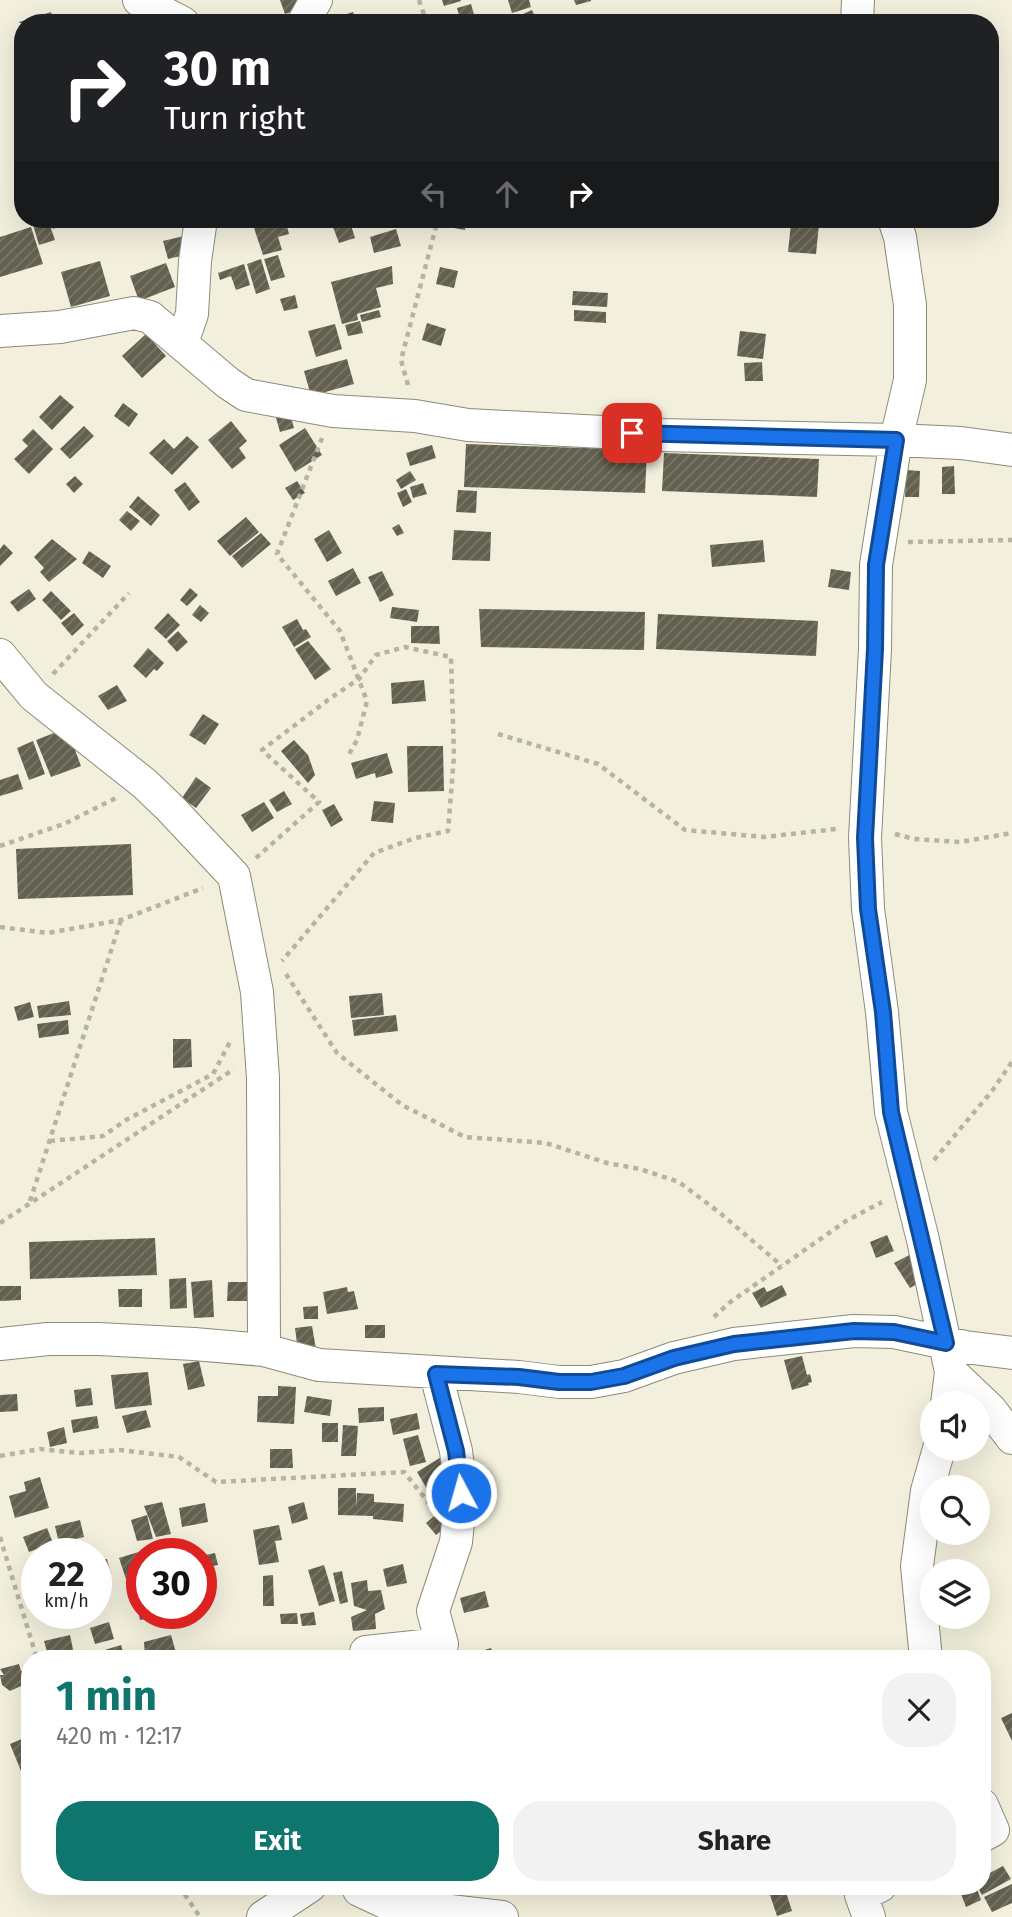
<!DOCTYPE html>
<meta charset="utf-8">
<style>
body{margin:0;font-family:"Fira Sans",sans-serif;background:#f2f2f2;color:#222;height:100vh;display:flex;flex-direction:column;font-size:26px;white-space:nowrap}
*{box-sizing:border-box;margin:0}
p{font-size:23px;color:#767676}
.icon{flex:none;width:38px;height:38px;fill:none;stroke:currentColor;stroke-width:2;stroke-linecap:round;stroke-linejoin:round}
.map{position:relative;flex:1;overflow:hidden}
.panel{position:absolute;left:21px;top:1650px;width:970px;height:245px;display:flex;flex-direction:column;background:#fff;border-radius:28px;box-shadow:0 7px 28px #0002}
.panel>*{flex:none}
.banner{position:absolute;left:14px;top:14px;width:985px;height:214px;border-radius:28px;box-shadow:0 7px 28px #0002;background:#202124;color:#fff;overflow:hidden}
.tools{position:absolute;left:920px;top:1391px;display:grid;gap:14px}
.tools a{display:grid;place-items:center;width:70px;height:70px;border-radius:50%;background:#fff;box-shadow:0 7px 28px #0002;font-size:35px}
.speed{position:absolute;left:21px;top:1538px;display:flex;gap:14px;font-size:35px;font-weight:700;text-align:center}
.speed>*{display:grid;place-content:center;width:91px;height:91px;border-radius:50%;background:#fff;box-shadow:0 7px 28px #0002;line-height:1}
.speed small{font-size:18px;font-weight:400}
.speed .limit{border:10px solid #d22;background:#fff;color:#111}
.pin{position:absolute;display:grid;place-items:center;width:60px;height:60px;color:#fff;margin:-30px;border-radius:14px;box-shadow:0 4px 10px #0006}
.me{position:absolute;width:77px;margin:-38px;rotate:354deg;stroke-linejoin:round;filter:drop-shadow(0 0 5px #0008)}
.turn{display:flex;align-items:center;gap:24px;height:147px;padding:0 35px;font-size:32px}
.turn .icon{width:91px;height:91px;stroke-width:2.5}
.turn b{display:block;font-size:49px;line-height:60px}
.lanes{display:flex;align-items:center;height:66px;padding:0 35px;background:#0003;justify-content:center;gap:35px;direction:ltr}
.lanes .off{opacity:.35}
.round{display:grid;place-items:center;flex:none;width:74px;height:74px;border-radius:28px;background:#f2f2f2}
.summary{display:flex;align-items:center;justify-content:space-between;height:119px;padding:0 35px}
h1{font-size:42px;font-weight:700;line-height:52px;color:#0f766e}
.primary-button{display:flex;gap:14px;margin-top:auto;padding:14px 35px}
.primary-button a{flex:1;height:80px;border-radius:28px;background:#0f766e;color:#fff;font-size:28px;font-weight:700;line-height:80px;text-align:center}
.primary-button a+a{background:#f2f2f2;color:#222}
.map>svg:first-child{display:block}
.building{fill:url(#building-hatch)}
.lines{fill:none;stroke-linecap:round;stroke-linejoin:round}
.street-casing{stroke:#8e8a79;stroke-width:34}
.path{stroke:#b6b3a4;stroke-width:4.5;stroke-dasharray:5 5;stroke-linecap:butt}
.street{stroke:#fff;stroke-width:32}
.route-casing{stroke:#114b97;stroke-width:18}
.route{stroke:#1a73e8;stroke-width:12}
</style>
<div class="map">
<svg width="1012" height="1917" viewBox="0 0 1012 1917">
<defs>
<pattern id="building-hatch" width="6" height="6" patternUnits="userSpaceOnUse" patternTransform="scale(1.75)"><rect width="6" height="6" fill="#636050"/><path d="M-1 1l2-2M0 6l6-6M5 7l2-2" fill="none" stroke="#7b786c"/></pattern>
</defs>
<rect width="100%" height="100%" fill="#f2efdc"/>
<!-- building -->
<path class="building" d="M280,0H305L307,6L285,14Z
M442,0H461V1L444,6Z
M508,0H529L531,7L512,13Z
M574,0H591V1L576,5Z
M471,4L475,18L461,22L457,8Z
M532,10L538,23H516L514,18Z
M51,12L54,23H19V22Z
M353,12L357,23H339L337,17Z
M50,219H65L67,224L53,229Z
M121,219H140V220L122,224Z
M251,219H285L289,234L278,237L282,250L263,255Z
M330,219H349L355,238L339,243Z
M450,219H467L465,230L448,227Z
M48,220L55,240L39,245L33,225Z
M791,223L819,225L816,254L788,252Z
M31,227L43,264L0,277V237Z
M396,229L401,246L374,253L370,237Z
M184,236L189,254L168,259L163,241Z
M278,255L285,277L271,281L264,259Z
M261,259L270,289L256,294L247,264Z
M100,261L110,296L71,307L61,272Z
M166,263L175,287L139,301L130,276Z
M244,264L250,285L236,290L231,276L220,280L218,273Z
M392,266L393,284L376,288L381,307L357,314L358,320L342,324L331,282Z
M440,267L458,271L454,288L436,284Z
M573,291L608,293L607,307L572,305Z
M295,295L298,308L284,311L280,299Z
M379,310L381,317L362,322L360,315Z
M574,310L606,312V323L574,321Z
M360,321L363,333L348,336L345,325Z
M427,323L446,329L441,346L422,340Z
M335,324L342,349L316,357L308,331Z
M740,331L766,334L763,359L737,356Z
M146,334L166,356L142,378L122,356Z
M347,359L354,384L311,396L304,371Z
M762,362L763,381H745L744,363Z
M60,395L74,407L52,430L39,417Z
M123,403L138,414L129,427L114,416Z
M289,410L294,428L280,432L275,414Z
M231,421L247,441L239,448L246,458L232,469L208,440Z
M84,426L94,436L70,459L60,449Z
M305,428L322,455L295,472L279,445Z
M33,429L53,449L29,474L14,459L28,446L22,440Z
M187,436L199,447L172,475L149,453L164,439L174,449Z
M466,444L647,450L645,493L464,487Z
M432,445L436,458L410,466L406,453Z
M664,453L819,459L817,497L662,491Z
M954,466L955,494H942V467Z
M906,470L920,471L919,497H905Z
M410,471L416,480L401,489L396,480Z
M75,476L83,484L74,493L66,484Z
M297,481L305,493L293,500L285,488Z
M185,482L200,502L189,511L174,490Z
M423,483L427,494L413,498L410,487Z
M406,489L412,502L403,507L397,493Z
M458,490L477,491L476,513L456,512Z
M138,496L160,515L151,526L129,507Z
M127,511L140,521L131,531L119,520Z
M246,517L259,532L230,556L217,541Z
M399,524L404,533L397,536L392,528Z
M329,530L342,553L327,562L314,539Z
M454,530L491,532L490,561L452,560Z
M261,533L271,544L242,568L232,556Z
M52,539L77,559L49,582L40,572L44,568L34,557Z
M763,540L765,562L712,567L710,545Z
M4,544L13,553L0,566V549Z
M89,551L111,566L103,578L82,563Z
M353,568L361,583L336,596L328,581Z
M831,569L851,572L849,590L828,587Z
M382,571L394,595L380,602L368,577Z
M190,588L198,595L187,606L180,600Z
M29,589L36,599L18,612L10,602Z
M51,591L71,611L61,620L42,600Z
M200,605L209,613L201,622L192,615Z
M392,607L419,610L417,622L390,618Z
M479,609L645,612L644,650L481,647Z
M74,613L84,625L72,636L61,623Z
M168,613L180,625L166,639L154,628Z
M658,614L818,621L816,656L656,649Z
M297,619L303,630L306,629L311,637L294,647L282,627Z
M411,626H439L440,644L411,643Z
M178,631L188,642L177,652L167,641Z
M308,641L331,669L315,680L295,649Z
M148,648L164,663L157,671L154,669L146,678L133,666Z
M424,680L426,701L392,704L391,683Z
M117,685L127,701L108,710L98,696Z
M203,714L219,724L205,745L189,735Z
M67,728L81,766L51,777L36,740Z
M294,740L308,755L315,775L308,783L281,751Z
M33,741L45,774L29,780L17,748Z
M407,746H443L444,791L408,792Z
M387,753L393,773L376,778L375,773L356,779L351,763Z
M18,774L23,789L0,796V780Z
M196,777L211,788L196,808L182,798Z
M284,791L292,804L277,812L269,800Z
M374,801L395,803L393,823L371,821Z
M264,802L274,818L252,832L241,815Z
M334,804L343,820L331,827L322,810Z
M131,844L133,895L18,899L16,849Z
M382,993L384,1015L351,1018L349,996Z
M69,1001L71,1015L39,1018L37,1006Z
M30,1002L34,1017L18,1021L14,1007Z
M396,1015L398,1031L354,1036L352,1020Z
M68,1020L69,1034L39,1038L37,1024Z
M173,1039H191L192,1067L173,1068Z
M887,1235L894,1251L876,1258L870,1242Z
M155,1238L157,1275L30,1279L29,1242Z
M913,1253L927,1278L910,1288L894,1263Z
M186,1278L187,1308L170,1309L169,1279Z
M212,1280L214,1317L194,1318L191,1282Z
M228,1282H251V1301H227Z
M782,1285L787,1295L761,1308L752,1293L764,1287L767,1292Z
M0,1286H21V1300L0,1301Z
M347,1287L348,1292L354,1291L358,1309L327,1314L323,1292Z
M118,1289H142V1307H119Z
M318,1306V1319H304L303,1307Z
M365,1325H385V1338H365Z
M312,1326L316,1349L298,1351L295,1328Z
M802,1356L807,1375L810,1374L812,1382L808,1383L809,1385L792,1390L784,1360Z
M199,1361L205,1386L188,1390L183,1364Z
M148,1372L152,1405L115,1409L111,1375Z
M278,1386L296,1387L294,1424L257,1422L258,1396H278Z
M91,1388L93,1405L76,1407L74,1390Z
M17,1394L18,1411L0,1412V1395Z
M307,1396L332,1400L330,1416L304,1412Z
M384,1407V1421L359,1423L358,1408Z
M146,1410L151,1427L127,1433L122,1416Z
M417,1413L420,1429L393,1435L390,1419Z
M97,1416L99,1428L73,1433L71,1420Z
M322,1423H338V1442H322Z
M343,1425L358,1426L356,1456H341Z
M64,1427L67,1443L50,1447L47,1432Z
M418,1435L426,1462L410,1466L403,1439Z
M270,1449H292L293,1468H270Z
M443,1456L453,1472L427,1489L417,1472Z
M40,1477L49,1508L15,1518L9,1496L26,1491L24,1482Z
M338,1488H356V1508L357,1493L374,1494V1502L404,1504L403,1522L373,1519V1516L338,1515Z
M162,1502L171,1534L156,1537L144,1506Z
M304,1502L308,1519L292,1524L288,1507Z
M205,1503L208,1522L182,1527L179,1508Z
M440,1511L451,1523L436,1535L426,1523Z
M147,1515L153,1539L137,1541L131,1520Z
M80,1520L84,1537L59,1543L55,1526Z
M279,1525L282,1540L275,1541L279,1562L259,1565L253,1530Z
M47,1528L53,1543L29,1552L23,1537Z
M55,1547L57,1554H34V1553Z
M145,1550L146,1554H142V1569L134,1572L135,1576L126,1579L119,1558Z
M215,1553L218,1565L201,1568V1556Z
M107,1559L111,1574L96,1578V1561Z
M403,1564L407,1583L387,1587L383,1569Z
M324,1565L335,1601L319,1606L308,1570Z
M342,1571L348,1602L340,1604L333,1573Z
M273,1575L274,1606H263V1576Z
M367,1580L368,1591L381,1590L385,1609L375,1614L376,1629L353,1631L351,1617L367,1610L354,1606L351,1583Z
M142,1588V1614L166,1615L140,1620L134,1589Z
M485,1591L489,1607L464,1613L460,1598Z
M314,1612L316,1625L302,1626L300,1614Z
M297,1613L298,1624H281L280,1614Z
M109,1622L114,1639L95,1644L90,1628Z
M70,1635L75,1659H49L44,1641Z
M171,1635L176,1653L164,1654L157,1659L145,1657L144,1642Z
M121,1645L125,1659H100L98,1652Z
M491,1648L495,1659H466L465,1656Z
M19,1664L21,1671L30,1669V1687L25,1688L21,1686L10,1691L2,1685L0,1675H4L0,1669Z
M30,1712V1732L29,1733L23,1715Z
M1012,1713V1741L1001,1718Z
M24,1738L30,1755V1767L21,1771L10,1744Z
M1003,1866L1011,1879L982,1895L977,1886H982V1877Z
M1012,1884V1903L992,1912L984,1897Z
M581,1886H602V1887L583,1893Z
M776,1886H784L792,1911L777,1916L768,1889Z
M958,1886H976L981,1900L966,1907Z"/>
<g class="lines">
<defs>
<path id="street" d="M139,0L183,23
M303,23L316,0
M857,23L858,0
M894,219L900,237L910,305V380L896,440L876,565L875,649L865,838L868,909L882,1012L891,1112L923,1240L951,1372L947,1404
M0,331L60,327L134,313L150,317L228,383L246,395L333,411L415,416L468,425L660,435L896,440L961,443L1012,450
M182,343L192,314L195,261L201,219
M0,655L34,696L145,784L170,808L234,876L257,992L263,1078L264,1350
M0,1344L48,1339H99L194,1344L264,1350L319,1365L519,1377L559,1382H591L624,1376L674,1358L734,1344L854,1331L894,1332L965,1347L1012,1353
M951,1372L990,1409L1012,1438
M366,1659V1652L442,1644L433,1611L456,1542L461,1493L456,1451L436,1374
M926,1659L917,1566L927,1491L939,1449
M982,1805L993,1830L982,1836
M358,1886L359,1890L389,1904L502,1917
M263,1917L310,1886
M869,1917L861,1895L880,1886"/>
</defs>
<!-- street casing -->
<use href="#street" class="street-casing"/>
<!-- path -->
<path class="path" d="M419,0L427,23
M408,385L401,360L438,219
M322,438L277,554L340,631L367,701L357,740L348,756
M908,542L1012,540
M53,674L129,593
M498,734L598,764L685,830L764,837L836,829
M895,834L914,839L960,842L1012,833
M0,846L64,824L116,798
M256,858L319,802L262,750L332,697L359,679L376,655L405,647L451,657L454,756L448,831L415,838L374,853L282,961
M0,927L48,933L121,920L203,888
M286,974L337,1053L402,1105L465,1137L546,1143L607,1163L640,1169L679,1182L720,1213L782,1266
M50,1141L103,1136L126,1120L213,1074L230,1042
M934,1160L992,1091L1012,1062
M30,1201L121,920
M0,1223L234,1069
M714,1317L729,1303L846,1221L882,1202
M0,1456L40,1449L80,1453L120,1450L179,1457L216,1482L404,1472L428,1502H431
M0,1537L37,1659
M179,1886L200,1917"/>
<!-- street -->
<use href="#street" class="street"/>
</g>
<g class="lines">
<defs>
<path id="route" d="M461,1493L456,1451L436,1374L519,1377L559,1382H591L624,1376L674,1358L734,1344L854,1331L894,1332L946,1343L891,1112L883,1012L868,909L865,838L875,649L876,565L896,440L632,433"/>
</defs>
<!-- route casing -->
<use href="#route" class="route-casing"/>
<!-- route -->
<use href="#route" class="route"/>
</g>
</svg>
<div class="tools">
<a><svg class="icon" aria-label="sound" viewBox="0 0 24 24"><path d="M4 9h4l5-4v14l-5-4H4zM17 9q2 3 0 6"/></svg></a>
<a><svg class="icon" aria-label="search" viewBox="0 0 24 24"><circle cx="10" cy="10" r="6"/><path d="M15 15l6 6"/></svg></a>
<a><svg class="icon" aria-label="layers" viewBox="0 0 24 24"><path d="M12 4l9 5-9 5-9-5zM3 14l9 5 9-5"/></svg></a>
</div>
<div class="speed"><div>22<small>km/h</small></div><div class="limit">30</div></div>
<div class="pin" style="left:632px;top:433px;background:#d93025"><svg class="icon" aria-label="arrive" viewBox="0 0 24 24"><path d="M6 21V4h12l-3 4 3 4H6"/></svg></div>
<svg class="me" style="left:461px;top:1493px" viewBox="-20 -20 40 40"><circle r="17" fill="#1a73e8" stroke="#fff" stroke-width="3"/><path d="M0-11L8 9 0 5-8 9z" fill="#fff"/></svg>
<div class="banner">
<div class="turn"><svg class="icon" aria-label="right" viewBox="0 0 24 24"><path d="M7 20v-9h11M14 6l5 5-5 5"/></svg><div><b>30 m</b>Turn right</div></div>
<div class="lanes"><svg class="icon off" aria-label="left" viewBox="0 0 24 24"><path d="M17 20v-9H6M10 6l-5 5 5 5"/></svg><svg class="icon off" aria-label="ahead" viewBox="0 0 24 24"><path d="M12 20V5M6 11l6-6 6 6"/></svg><svg class="icon" aria-label="right" viewBox="0 0 24 24"><path d="M7 20v-9h11M14 6l5 5-5 5"/></svg></div>
</div>
<section class="panel">
<div class="summary"><div><h1>1 min</h1><p>420 m · 12:17</p></div><a class="round"><svg class="icon" aria-label="close" viewBox="0 0 24 24"><path d="M6 6l12 12M18 6L6 18"/></svg></a></div>
<div class="primary-button"><a>Exit</a><a>Share</a></div>
</section>
</div>
